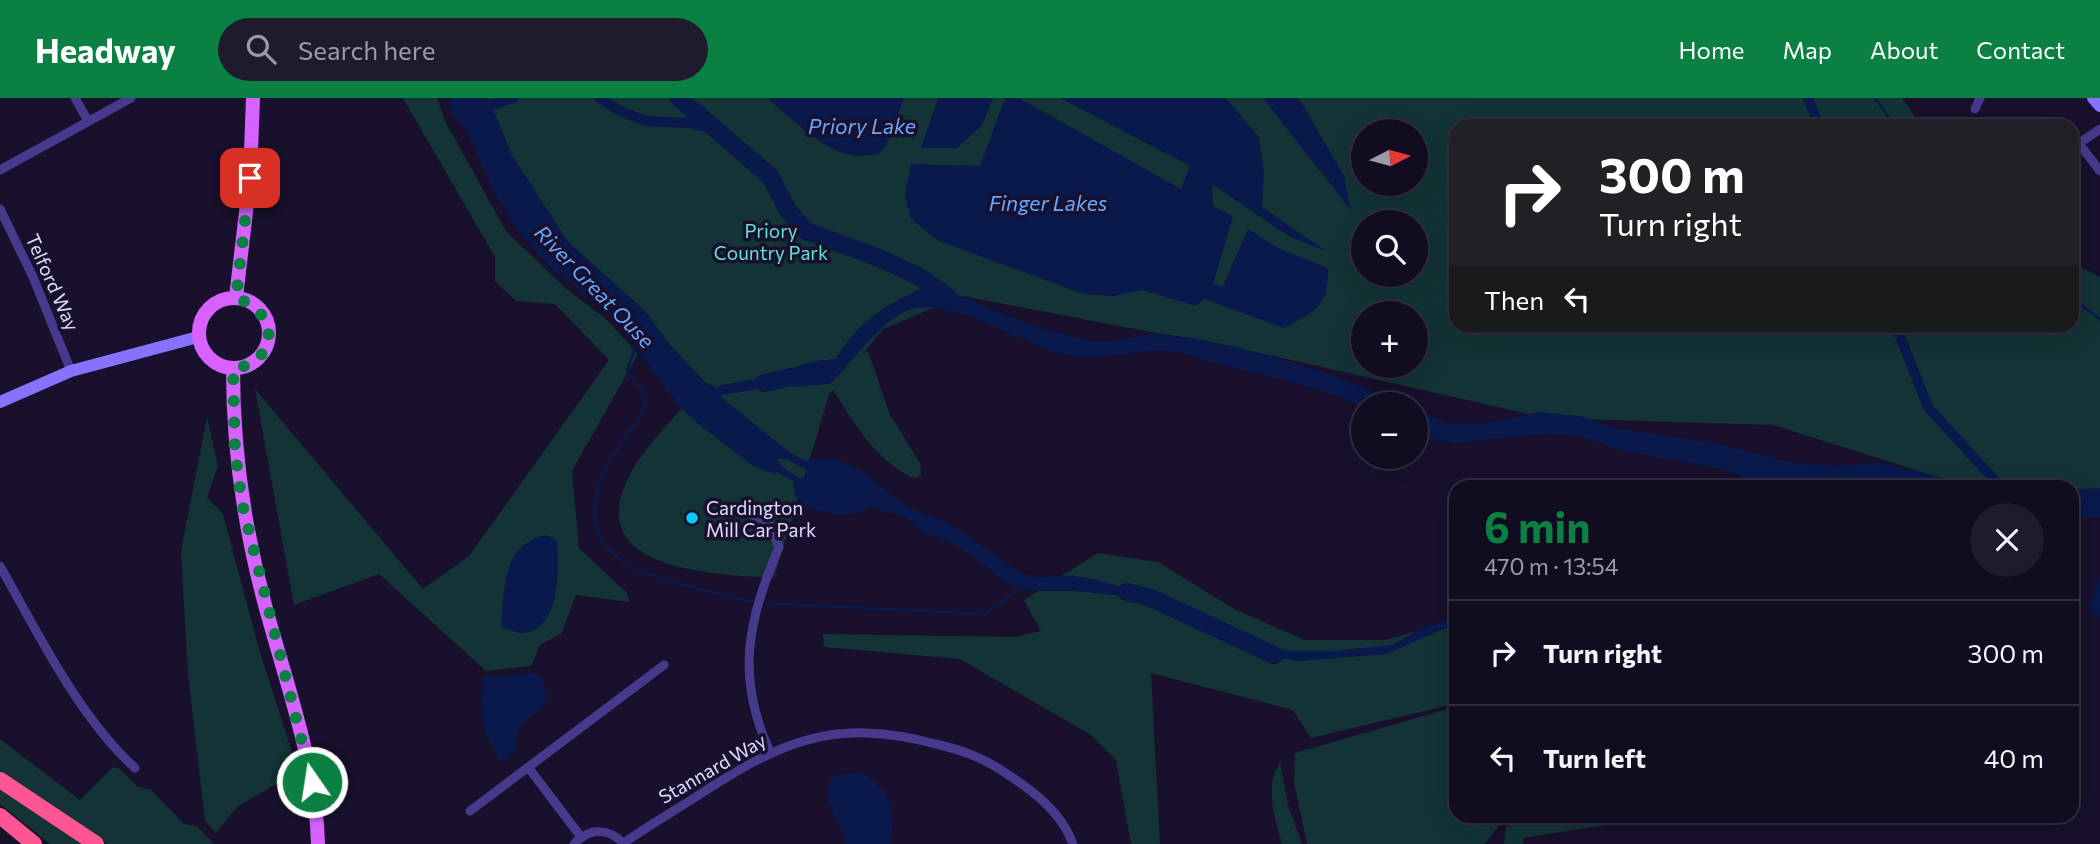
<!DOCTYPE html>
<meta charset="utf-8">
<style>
body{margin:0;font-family:Commissioner,sans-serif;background:#1f1a2e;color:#f1f3f6;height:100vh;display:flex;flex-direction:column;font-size:26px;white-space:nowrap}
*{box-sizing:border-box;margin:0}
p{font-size:23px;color:#9c9ba5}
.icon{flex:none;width:38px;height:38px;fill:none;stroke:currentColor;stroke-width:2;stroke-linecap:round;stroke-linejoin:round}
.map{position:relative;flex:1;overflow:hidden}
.details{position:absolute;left:1449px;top:382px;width:630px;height:343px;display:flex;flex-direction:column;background:#120c21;border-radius:21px;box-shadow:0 7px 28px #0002,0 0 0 2px #312c3f}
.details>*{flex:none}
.top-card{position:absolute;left:1449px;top:21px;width:630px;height:214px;border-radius:21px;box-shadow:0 7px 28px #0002,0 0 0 2px #312c3f;background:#202124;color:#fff;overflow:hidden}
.needle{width:46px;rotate:84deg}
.controls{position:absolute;left:1351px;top:21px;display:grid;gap:14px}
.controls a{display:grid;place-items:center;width:77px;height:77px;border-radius:50%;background:#120c21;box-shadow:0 7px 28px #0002,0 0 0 2px #312c3f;font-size:35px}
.pin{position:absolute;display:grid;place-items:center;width:60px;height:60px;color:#fff;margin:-30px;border-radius:14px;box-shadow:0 4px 10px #0006}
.me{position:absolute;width:77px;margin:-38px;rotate:347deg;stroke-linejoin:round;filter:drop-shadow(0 0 5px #0008)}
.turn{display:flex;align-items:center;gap:24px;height:147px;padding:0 35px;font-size:32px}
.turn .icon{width:91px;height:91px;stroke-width:2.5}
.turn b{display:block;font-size:49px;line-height:60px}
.then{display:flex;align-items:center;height:66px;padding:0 35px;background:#0003;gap:14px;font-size:26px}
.round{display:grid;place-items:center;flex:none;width:74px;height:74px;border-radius:37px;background:#1f1a2e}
.head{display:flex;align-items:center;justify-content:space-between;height:119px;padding:0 35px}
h1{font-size:42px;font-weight:700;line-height:52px;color:#0b8043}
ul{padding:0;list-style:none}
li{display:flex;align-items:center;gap:21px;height:105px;padding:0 35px;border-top:2px solid #312c3f}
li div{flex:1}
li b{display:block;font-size:26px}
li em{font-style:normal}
header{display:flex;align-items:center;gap:42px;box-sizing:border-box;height:98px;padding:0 35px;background:#0b8043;color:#fff}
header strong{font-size:33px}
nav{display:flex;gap:38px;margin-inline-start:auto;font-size:24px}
.search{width:490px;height:63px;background:#1f1a2e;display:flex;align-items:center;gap:18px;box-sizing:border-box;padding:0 24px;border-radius:38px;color:#9c9ba5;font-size:26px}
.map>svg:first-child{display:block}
.green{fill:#133336;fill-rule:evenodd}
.water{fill:#09194c;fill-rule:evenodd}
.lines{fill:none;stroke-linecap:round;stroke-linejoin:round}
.stream{stroke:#09194c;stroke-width:2.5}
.canal{stroke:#09194c;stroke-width:10}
.river{stroke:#09194c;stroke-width:18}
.street{stroke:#473a8c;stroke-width:9}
.secondary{stroke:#8672ff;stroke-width:12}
.primary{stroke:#d762ff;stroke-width:14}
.highway{stroke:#ff5693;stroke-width:16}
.route{stroke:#0b8043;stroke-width:12;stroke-dasharray:0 21.6}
.poi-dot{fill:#07c9ff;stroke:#18102c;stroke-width:2.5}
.labels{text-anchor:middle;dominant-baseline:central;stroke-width:7;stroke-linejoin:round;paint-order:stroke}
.park-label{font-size:19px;fill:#61e5d3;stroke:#18102c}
.street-label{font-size:19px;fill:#e3dbff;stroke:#18102c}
.poi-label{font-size:19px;fill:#e3dbff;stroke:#18102c;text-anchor:start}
.water-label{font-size:21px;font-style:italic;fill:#69a8ff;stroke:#18102c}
</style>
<header>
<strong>Headway</strong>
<div class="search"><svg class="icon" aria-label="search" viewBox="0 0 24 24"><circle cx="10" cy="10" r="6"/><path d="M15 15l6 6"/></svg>Search here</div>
<nav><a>Home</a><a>Map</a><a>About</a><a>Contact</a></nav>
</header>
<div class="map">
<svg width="2100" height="746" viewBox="0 0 2100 746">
<rect width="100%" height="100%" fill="#18102c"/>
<!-- green -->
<path class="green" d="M403,0H437L445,23L506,133L564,189L607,222L638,256L572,373L579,450L626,494L630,504L576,497L561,536L540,547L531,568L486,573L379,476L294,507L255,291L423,491L469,458L609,262L555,206L516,203L495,183V159Z
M488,0H1902L1921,28H1456V228H2072V165L2100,179V396L2072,400V388H1966L1773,327L1546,320L1251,253L962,198L883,231L862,257L868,253L889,315L920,365L921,377L915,381C875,362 856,328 833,292L829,297L774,480C709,476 575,472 633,371C650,342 683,311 705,284L669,246L645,213L568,144L512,58ZM1363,33H1416V86H1363ZM1363,124H1416V177H1363ZM1363,215H1416V268H1363Z
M207,319L218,368L207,399L223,416L259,551L298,673L237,709L216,735L205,723L188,576L181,453Z
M1098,455L1158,464L1236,512L1305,542H1385L1456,523V601L1450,607L1311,640L1293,612L1151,575L1160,746H1131L1116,662L1091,637L960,561L824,549L823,536L1015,539L1041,533L1024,502Z
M1451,610L1456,612V718H1508C1497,726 1494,737 1484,746H1307L1294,684L1295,655Z
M0,641L80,702L113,669L120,671L137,688L151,692L184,726L197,728L214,746H107L0,674Z
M1280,665L1288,707L1302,746H1282C1275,723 1264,685 1280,665Z
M0,689L81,746H50L0,706Z
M1521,718H1651V720L1523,740V746H1504L1506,730Z"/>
<!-- water -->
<path class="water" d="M449,0H488L512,57L568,144L645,213L669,246L705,284L716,289L722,300L789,354L806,363C849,347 878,394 913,411C927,418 943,421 957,430C981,445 1000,466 1028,477C1040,481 1057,477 1070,478C1098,480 1126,490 1152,501L1074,493H1031L1007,485L971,457L950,444L923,434L905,419L871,409L855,416L836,417L805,410L795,397L793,383L777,374L775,376L753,368L691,320L666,292L617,222L548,167L518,133L491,88L466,30L452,17ZM777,361H787L806,372V378L800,381L782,369Z
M767,0H904L886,48L877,57C867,57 853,59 843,55C816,46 789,18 767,0Z
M938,0H993L982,27L957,50H921Z
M1005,0H1019L1181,91L1190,68L1060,0H1226L1259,39L1264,74L1262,109L1326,153L1290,139L1212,86L1213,108L1233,118L1213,186L1223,188L1248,131L1278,150L1328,170C1328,211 1317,211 1284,230L1204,201L1196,208L1143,192L1114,198L1083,196L939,143L911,121L905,97L911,66L980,68Z
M1263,0H1298L1303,7L1344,78L1350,111Z
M934,185C980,208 1043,234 1094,243C1116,246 1140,234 1163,236C1239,245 1334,274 1403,306H1363V309C1317,288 1265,277 1216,265C1197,260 1178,252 1159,253C1127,253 1096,264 1064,256C1022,247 953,200 912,211C883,219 852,265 830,286L795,289L783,286L781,280C798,264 814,263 836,261C860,219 891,204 934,185Z
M1416,312L1449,326L1489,325L1538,314L1581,318L1615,330L1716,345L1788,364L1835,368L1878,364L1975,388L1782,386L1745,380L1721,371L1628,354L1579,338L1549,336L1453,345L1430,341L1416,334Z
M2100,390V419L2072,421V392Z
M546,437L557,442C559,470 561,533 522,535C516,535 507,531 501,529C504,491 502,446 546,437Z
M2100,478V518L2093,517L2089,508Z
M1456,520V529L1441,532L1386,556L1301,563L1267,559L1212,529L1253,547L1290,553H1332L1392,547L1428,527Z
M534,575L542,580L547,597L543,611C522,622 516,629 516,653L501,665C485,638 476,610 485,579Z
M860,673C893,696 895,706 891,746H846L828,702L829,679Z"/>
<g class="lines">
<!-- stream -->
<path class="stream" d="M1875,0L1895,28
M2072,200L2100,221
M637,245L627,272L642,292L646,309C629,336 599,371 595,403C587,464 650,478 693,489C714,495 735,501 756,504
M763,505L985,516L1022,488"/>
<!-- canal -->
<path class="canal" d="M600,0L620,13L645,23L689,25L718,32
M1808,0L1819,28
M481,10L514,0
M1896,228L1928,309L2000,388
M722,292L764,285"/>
<!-- river -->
<path class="river" d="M679,0L770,78L789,114L806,133L882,161L920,179L947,198
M764,285L804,276
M1127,494L1151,500L1274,557"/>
<!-- street -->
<path class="street" d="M75,0L88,23
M1975,11L1980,0
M2080,47L2100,73
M2072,50L2100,31
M0,72L131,0
M0,111L33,179L71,273
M737,412L768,423L779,449C748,523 735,578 770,654
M0,468C38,535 78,618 135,670
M528,669L581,739
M470,713L664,567
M624,745C646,729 669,716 691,702C778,645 831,618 936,646C961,652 982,659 1004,674C1033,693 1061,713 1073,746
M574,746C590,729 609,730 624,746"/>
<!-- secondary -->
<path class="secondary" d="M2093,0L2100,8
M0,304L71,273L198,239"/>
<!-- primary -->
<path class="primary" d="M236,199L250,80L253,0
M199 235a35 35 0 1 1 70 0a35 35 0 1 1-70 0Z
M233,271C233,352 244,429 265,507C286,585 316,665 318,746"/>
<!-- highway -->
<path class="highway" d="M0,682L96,746
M0,718L34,746"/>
</g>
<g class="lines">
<!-- route -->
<path class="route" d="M250,80L236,200C280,214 280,263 233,271L235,353L242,405L312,684"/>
</g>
<!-- markers -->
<circle class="poi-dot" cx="692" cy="420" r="7"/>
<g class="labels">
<!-- park labels -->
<g class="park-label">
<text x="771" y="132">Priory<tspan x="771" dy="22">Country Park</tspan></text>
</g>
<!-- street labels -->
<g class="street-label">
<text transform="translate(53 184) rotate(66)">Telford Way</text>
<text transform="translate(712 670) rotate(-30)">Stannard Way</text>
</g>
<!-- poi labels -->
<g class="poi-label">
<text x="706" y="409">Cardington<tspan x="706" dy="22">Mill Car Park</tspan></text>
</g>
<!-- water labels -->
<g class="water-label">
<text x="862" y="27">Priory Lake</text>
<text x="1048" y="104">Finger Lakes</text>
<text transform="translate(595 188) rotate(46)">River Great Ouse</text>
</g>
</g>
</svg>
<div class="controls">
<a><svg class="needle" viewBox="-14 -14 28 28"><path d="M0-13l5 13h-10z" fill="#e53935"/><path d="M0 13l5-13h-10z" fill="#9c9ba5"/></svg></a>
<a><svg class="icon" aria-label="search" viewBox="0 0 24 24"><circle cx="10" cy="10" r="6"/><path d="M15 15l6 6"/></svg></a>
<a>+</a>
<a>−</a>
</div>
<div class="pin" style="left:250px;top:80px;background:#d93025"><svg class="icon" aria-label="arrive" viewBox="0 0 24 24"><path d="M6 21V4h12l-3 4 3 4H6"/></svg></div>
<svg class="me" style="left:312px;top:684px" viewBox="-20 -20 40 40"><circle r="17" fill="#0b8043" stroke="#fff" stroke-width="3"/><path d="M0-11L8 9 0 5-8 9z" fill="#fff"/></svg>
<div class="top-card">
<div class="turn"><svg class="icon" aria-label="right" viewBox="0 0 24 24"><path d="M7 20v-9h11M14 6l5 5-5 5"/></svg><div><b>300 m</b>Turn right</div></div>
<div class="then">Then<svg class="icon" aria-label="left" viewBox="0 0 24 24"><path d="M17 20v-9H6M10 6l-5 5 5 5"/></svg></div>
</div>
<section class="details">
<div class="head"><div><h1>6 min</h1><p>470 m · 13:54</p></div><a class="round"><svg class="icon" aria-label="close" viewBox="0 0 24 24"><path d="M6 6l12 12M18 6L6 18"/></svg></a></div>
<ul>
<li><svg class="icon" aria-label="right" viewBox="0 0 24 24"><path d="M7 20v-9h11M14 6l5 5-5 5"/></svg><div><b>Turn right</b></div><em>300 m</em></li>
<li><svg class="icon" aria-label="left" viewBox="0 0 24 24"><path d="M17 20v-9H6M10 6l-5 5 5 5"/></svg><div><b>Turn left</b></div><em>40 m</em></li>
</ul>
</section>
</div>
